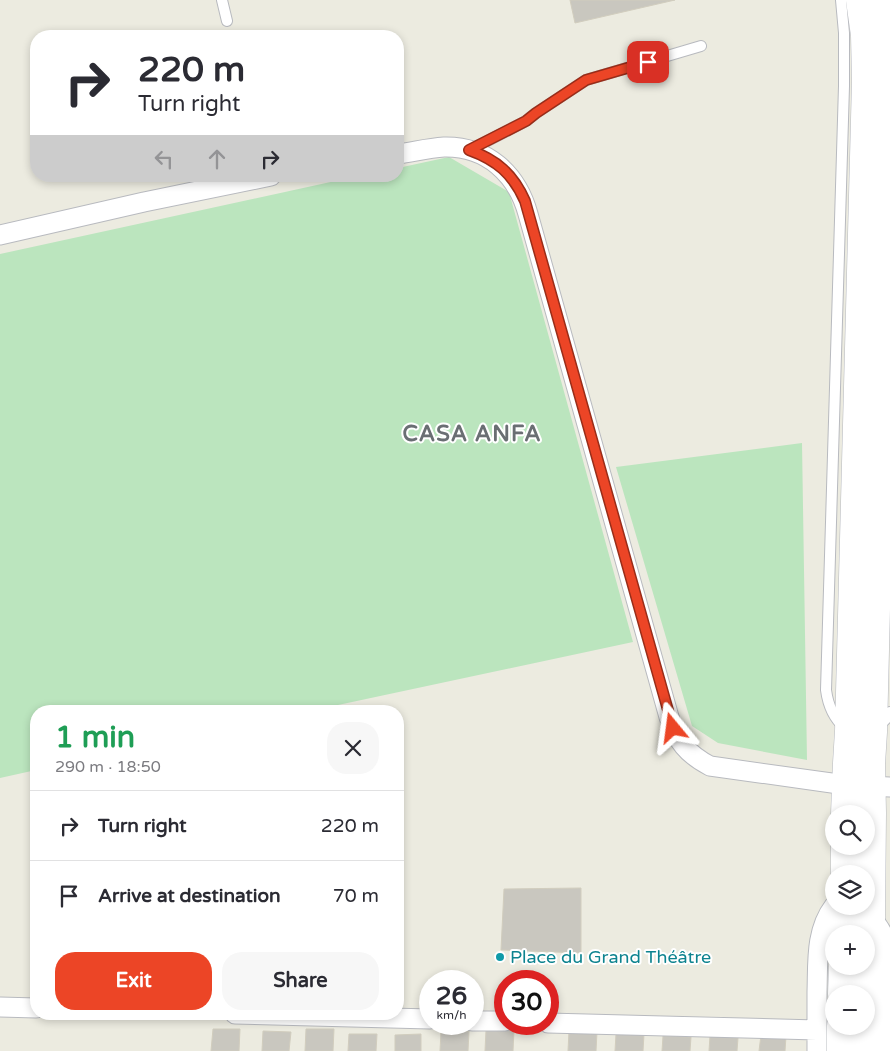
<!DOCTYPE html>
<meta charset="utf-8">
<style>
body{margin:0;font-family:"Varela Round",sans-serif;background:#f7f7f7;color:#2b2b33;height:100vh;display:flex;flex-direction:column;font-size:19px;white-space:nowrap}
*{box-sizing:border-box;margin:0}
p{font-size:16px;color:#7c7c81}
.icon{flex:none;width:28px;height:28px;fill:none;stroke:currentColor;stroke-width:2;stroke-linecap:round;stroke-linejoin:round}
.map{position:relative;flex:1;overflow:hidden}
.drawer{position:absolute;left:30px;top:705px;width:374px;height:315px;display:flex;flex-direction:column;background:#fff;border-radius:20px;box-shadow:0 2px 8px #0003}
.drawer>*{flex:none}
.hud{position:absolute;left:30px;top:30px;width:374px;height:152px;border-radius:20px;box-shadow:0 2px 8px #0003;background:#fff;color:#2b2b33;overflow:hidden}
.tools{position:absolute;left:825px;top:805px;display:grid;gap:10px}
.tools a{display:grid;place-items:center;width:50px;height:50px;border-radius:50%;background:#fff;box-shadow:0 2px 8px #0003;font-size:25px}
.speed{position:absolute;left:419px;top:970px;display:flex;gap:10px;font-size:25px;font-weight:700;text-align:center}
.speed>*{display:grid;place-content:center;width:65px;height:65px;border-radius:50%;background:#fff;box-shadow:0 2px 8px #0003;line-height:1}
.speed small{font-size:12px;font-weight:400}
.speed .limit{border:8px solid #d22;background:#fff;color:#111}
.pin{position:absolute;display:grid;place-items:center;width:42px;height:42px;color:#fff;margin:-21px;border-radius:10px;box-shadow:0 2px 8px #0006}
.me{position:absolute;width:55px;margin:-28px;rotate:344deg;stroke-linejoin:round;filter:drop-shadow(0 0 4px #0008)}
.turn{display:flex;align-items:center;gap:18px;height:105px;padding:0 25px;font-size:22px}
.turn .icon{width:65px;height:65px;stroke-width:2.5}
.turn b{display:block;font-size:35px;line-height:42px}
.lanes{display:flex;align-items:center;height:48px;padding:0 25px;background:#0003;justify-content:center;gap:25px;direction:ltr}
.lanes .off{opacity:.35}
.round{display:grid;place-items:center;flex:none;width:52px;height:52px;border-radius:20px;background:#f7f7f7}
.headline{display:flex;align-items:center;justify-content:space-between;height:85px;padding:0 25px}
h1{font-size:30px;font-weight:700;line-height:38px;color:#1e9e55}
.button{display:flex;gap:10px;margin-top:auto;padding:10px 25px}
.button a{flex:1;height:58px;border-radius:20px;background:#ec4526;color:#fff;font-size:20px;font-weight:700;line-height:58px;text-align:center}
.button a+a{background:#f7f7f7;color:#2b2b33}
ul{padding:0;list-style:none}
li{display:flex;align-items:center;gap:15px;height:70px;padding:0 25px;border-top:1px solid #e1e1e2}
li div{flex:1}
li b{display:block;font-size:19px}
li em{font-style:normal}
.map>svg:first-child{display:block}
.green{fill:#bbe5be}
.building{fill:#c9c7bf;stroke:#d1cdbe}
.lines{fill:none;stroke-linecap:round;stroke-linejoin:round}
.lane-casing{stroke:#b8babf;stroke-width:12}
.street-casing{stroke:#b8babf;stroke-width:21}
.secondary-casing{stroke:#b6b9bf;stroke-width:29}
.lane{stroke:#fff;stroke-width:10}
.street{stroke:#fff;stroke-width:19}
.secondary{stroke:#fff;stroke-width:28}
.route-casing{stroke:#992d19;stroke-width:12}
.route{stroke:#ec4526;stroke-width:9}
.culture-dot{fill:#0f9aa8;stroke:#fff;stroke-width:2}
.labels{text-anchor:middle;dominant-baseline:central;stroke-width:4;stroke-linejoin:round;paint-order:stroke}
.culture-label{font-size:18px;fill:#0d838f;stroke:#fff;text-anchor:start}
.district-label{font-size:22px;font-weight:bold;letter-spacing:1px;fill:#6a6e73;stroke:#fff}
</style>
<div class="map">
<svg width="890" height="1051" viewBox="0 0 890 1051">
<rect width="100%" height="100%" fill="#ecebe0"/>
<!-- green -->
<path class="green" d="M449,157L509,192L633,642L310,711H36V770L0,778V254L358,176H398V168Z
M802,443L807,760L718,743L692,726L616,467Z"/>
<!-- building -->
<path class="building" d="M570,0H675L575,23Z
M581,888V953L501,950L504,889Z
M213,1029H240L239,1051H211Z
M306,1029H334L333,1051H305Z
M486,1030H514L513,1051H485Z
M263,1031L291,1032L289,1051H262Z
M441,1031H469L468,1051H440Z
M569,1031L597,1032L596,1051H568Z
M349,1034H377L376,1051H348Z
M421,1034V1051H395V1035Z
M616,1034H644L643,1051H615Z
M761,1035L786,1036L785,1051H759Z
M663,1036L691,1037L690,1051H662Z
M710,1036L738,1038L737,1051H709Z"/>
<g class="lines">
<defs>
<path id="lane" d="M222,0L227,21
M841,0L844,33V86L826,690C828,705 833,718 845,728
M470,150L526,121L536,113L586,80L701,46
M879,726L887,718L890,712"/>
<path id="street" d="M398,154C413,152 428,148 444,147C487,146 517,174 528,214L669,717C677,741 687,754 710,766L846,785L890,787
M0,235L144,202L271,176
M871,918C881,928 885,937 887,950L885,1051
M0,1007L36,1008
M235,1014L430,1019
M472,1021H505
M548,1023L817,1030
M817,1051C817,1031 817,1012 817,992C818,963 815,931 834,906"/>
<path id="secondary" d="M845,814L847,763L849,731L866,81L865,35L860,0
M845,874V846
M844,934V906
M842,994L843,966
M841,1051V1026
M867,1051L871,918L872,813L871,764L873,732L889,75V28L886,0"/>
</defs>
<!-- lane casing -->
<use href="#lane" class="lane-casing"/>
<!-- street casing -->
<use href="#street" class="street-casing"/>
<!-- secondary casing -->
<use href="#secondary" class="secondary-casing"/>
<!-- lane -->
<use href="#lane" class="lane"/>
<!-- street -->
<use href="#street" class="street"/>
<!-- secondary -->
<use href="#secondary" class="secondary"/>
</g>
<g class="lines">
<defs>
<path id="route" d="M648,62L586,80L536,113L526,121L469,150C497,160 513,174 525,201L673,728"/>
</defs>
<!-- route casing -->
<use href="#route" class="route-casing"/>
<!-- route -->
<use href="#route" class="route"/>
</g>
<!-- markers -->
<circle class="culture-dot" cx="500" cy="957" r="5"/>
<g class="labels">
<!-- culture labels -->
<g class="culture-label">
<text x="510" y="957">Place du Grand Théâtre</text>
</g>
<!-- district labels -->
<g class="district-label">
<text x="472" y="434">CASA ANFA</text>
</g>
</g>
</svg>
<div class="tools">
<a><svg class="icon" aria-label="search" viewBox="0 0 24 24"><circle cx="10" cy="10" r="6"/><path d="M15 15l6 6"/></svg></a>
<a><svg class="icon" aria-label="layers" viewBox="0 0 24 24"><path d="M12 4l9 5-9 5-9-5zM3 14l9 5 9-5"/></svg></a>
<a>+</a>
<a>−</a>
</div>
<div class="speed"><div>26<small>km/h</small></div><div class="limit">30</div></div>
<div class="pin" style="left:648px;top:62px;background:#d93025"><svg class="icon" aria-label="arrive" viewBox="0 0 24 24"><path d="M6 21V4h12l-3 4 3 4H6"/></svg></div>
<svg class="me" style="left:673px;top:728px" viewBox="-20 -20 40 40"><path d="M0-17L14 15 0 8-14 15z" fill="#ec4526" stroke="#fff" stroke-width="4"/></svg>
<div class="hud">
<div class="turn"><svg class="icon" aria-label="right" viewBox="0 0 24 24"><path d="M7 20v-9h11M14 6l5 5-5 5"/></svg><div><b>220 m</b>Turn right</div></div>
<div class="lanes"><svg class="icon off" aria-label="left" viewBox="0 0 24 24"><path d="M17 20v-9H6M10 6l-5 5 5 5"/></svg><svg class="icon off" aria-label="ahead" viewBox="0 0 24 24"><path d="M12 20V5M6 11l6-6 6 6"/></svg><svg class="icon" aria-label="right" viewBox="0 0 24 24"><path d="M7 20v-9h11M14 6l5 5-5 5"/></svg></div>
</div>
<section class="drawer">
<div class="headline"><div><h1>1 min</h1><p>290 m · 18:50</p></div><a class="round"><svg class="icon" aria-label="close" viewBox="0 0 24 24"><path d="M6 6l12 12M18 6L6 18"/></svg></a></div>
<ul>
<li><svg class="icon" aria-label="right" viewBox="0 0 24 24"><path d="M7 20v-9h11M14 6l5 5-5 5"/></svg><div><b>Turn right</b></div><em>220 m</em></li>
<li><svg class="icon" aria-label="arrive" viewBox="0 0 24 24"><path d="M6 21V4h12l-3 4 3 4H6"/></svg><div><b>Arrive at destination</b></div><em>70 m</em></li>
</ul>
<div class="button"><a>Exit</a><a>Share</a></div>
</section>
</div>
